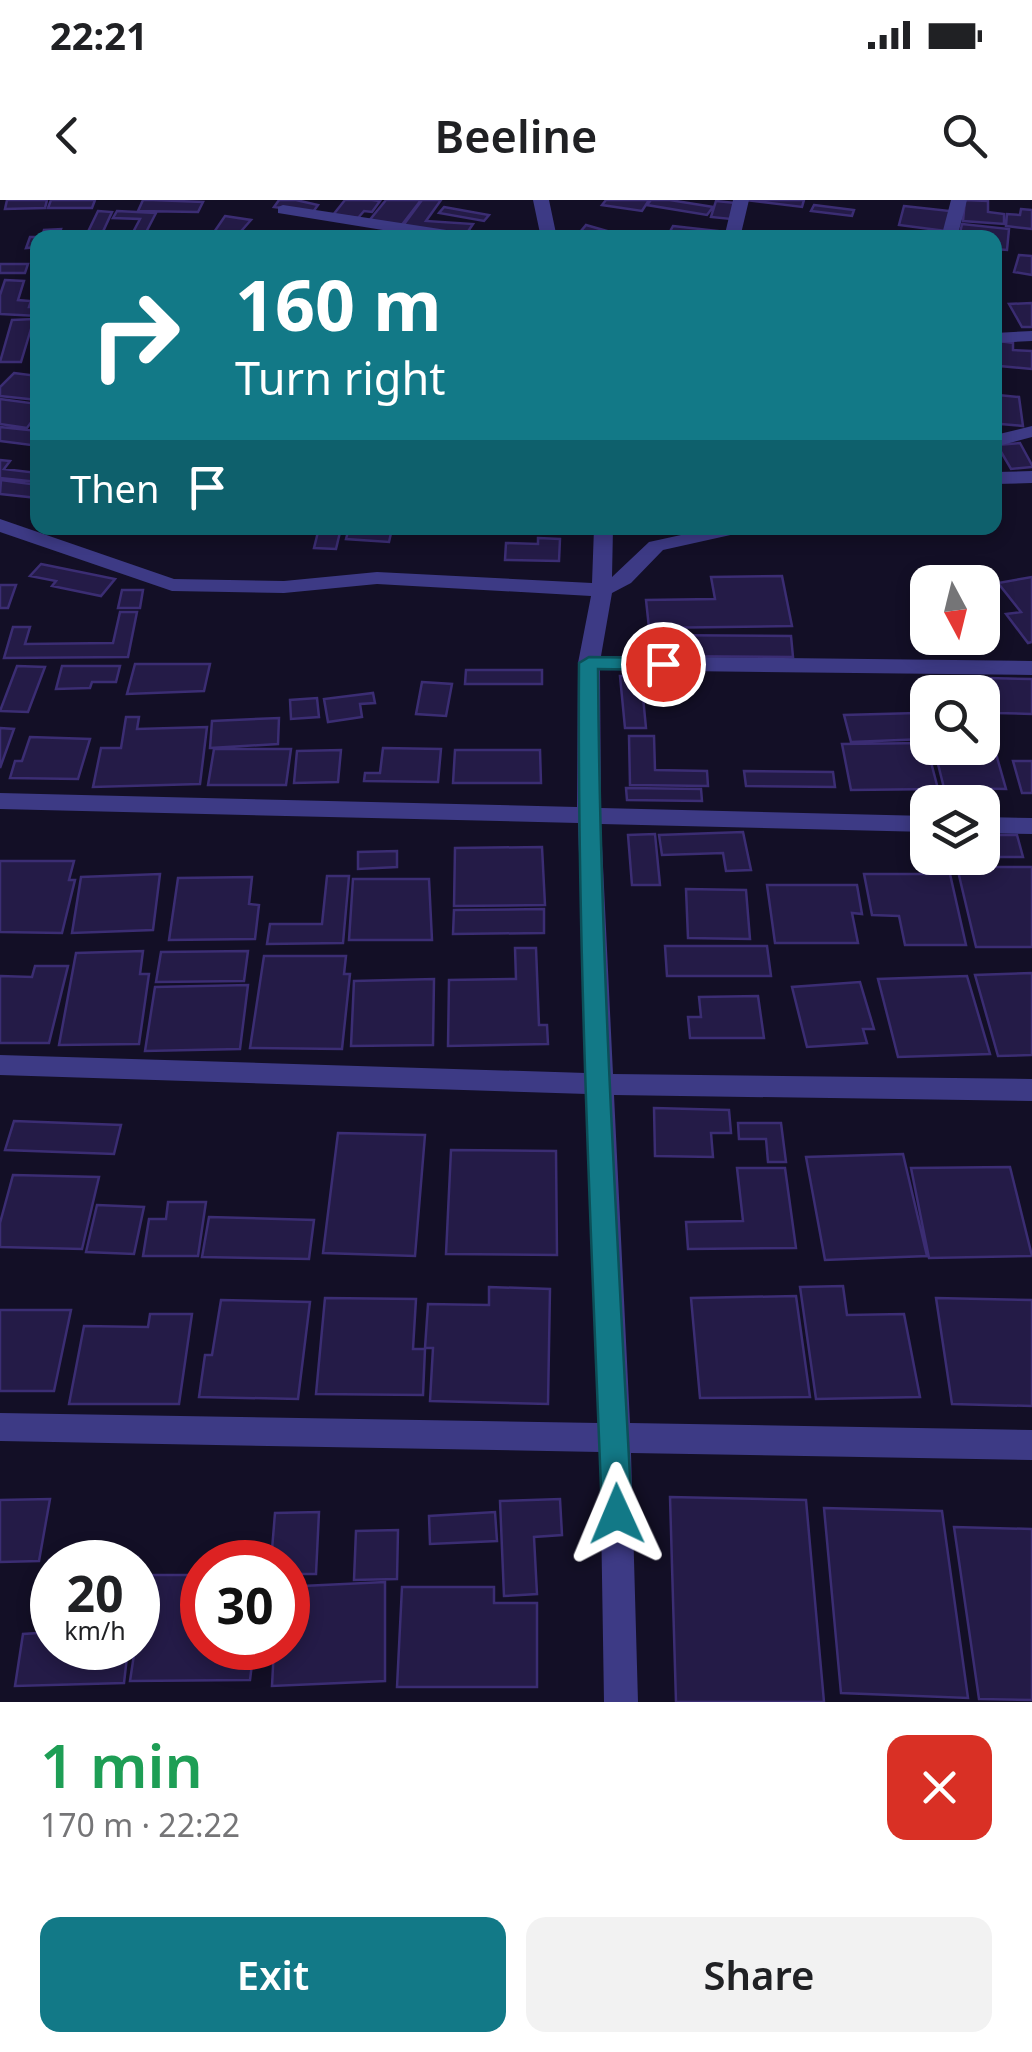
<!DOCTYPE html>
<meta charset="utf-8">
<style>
body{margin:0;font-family:"Noto Sans",sans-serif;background:#f2f2f2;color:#202124;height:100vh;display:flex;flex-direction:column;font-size:38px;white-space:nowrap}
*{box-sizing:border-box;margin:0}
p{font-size:32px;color:#757577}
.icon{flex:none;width:55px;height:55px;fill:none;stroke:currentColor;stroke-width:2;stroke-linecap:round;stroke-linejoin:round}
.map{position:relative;height:1502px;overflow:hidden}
.panel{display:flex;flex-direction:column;background:#fff;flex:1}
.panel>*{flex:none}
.top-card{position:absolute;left:30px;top:30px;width:972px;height:305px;border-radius:20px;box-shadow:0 5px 15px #0003;background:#127987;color:#fff;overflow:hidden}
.needle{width:65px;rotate:173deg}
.controls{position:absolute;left:910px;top:365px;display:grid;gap:20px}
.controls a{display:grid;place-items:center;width:90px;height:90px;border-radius:20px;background:#fff;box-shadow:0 5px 15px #0003;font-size:50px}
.speed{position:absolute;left:30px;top:1340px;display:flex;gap:20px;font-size:50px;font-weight:700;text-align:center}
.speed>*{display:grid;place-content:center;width:130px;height:130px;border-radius:50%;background:#fff;box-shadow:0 5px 15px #0003;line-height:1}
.speed small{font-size:25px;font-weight:400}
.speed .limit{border:15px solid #d22;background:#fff;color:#111}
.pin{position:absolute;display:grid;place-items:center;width:85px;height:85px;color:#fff;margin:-42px;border:5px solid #fff;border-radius:50%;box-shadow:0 2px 10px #0007}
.me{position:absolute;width:110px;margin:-55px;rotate:359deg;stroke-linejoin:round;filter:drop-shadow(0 0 8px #0008)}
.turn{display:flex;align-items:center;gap:35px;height:210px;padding:0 40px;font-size:45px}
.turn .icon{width:130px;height:130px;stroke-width:2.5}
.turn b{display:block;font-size:70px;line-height:85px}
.then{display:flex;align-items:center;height:95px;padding:0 40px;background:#0003;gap:20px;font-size:38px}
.round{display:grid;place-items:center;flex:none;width:105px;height:105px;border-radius:20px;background:#f2f2f2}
.overview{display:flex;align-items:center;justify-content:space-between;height:170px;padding:0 40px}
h1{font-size:60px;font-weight:600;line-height:75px;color:#1e9e55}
.primary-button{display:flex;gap:20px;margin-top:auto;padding:20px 40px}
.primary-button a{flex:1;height:115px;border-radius:20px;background:#127987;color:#fff;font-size:40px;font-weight:600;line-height:115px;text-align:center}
.primary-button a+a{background:#f2f2f2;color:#202124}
.status{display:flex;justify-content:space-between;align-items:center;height:70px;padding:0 50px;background:#fff;direction:ltr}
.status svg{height:28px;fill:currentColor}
header{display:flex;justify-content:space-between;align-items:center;height:130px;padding:0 40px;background:#fff;font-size:45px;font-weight:600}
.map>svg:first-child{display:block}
.building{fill:#241b47;stroke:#3b2d73;stroke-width:2.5}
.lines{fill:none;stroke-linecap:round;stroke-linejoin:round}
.minor{fill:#3d3a85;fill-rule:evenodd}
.route{fill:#127987;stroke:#0c4f58;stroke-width:2.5}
</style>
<div class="status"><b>22:21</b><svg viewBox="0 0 49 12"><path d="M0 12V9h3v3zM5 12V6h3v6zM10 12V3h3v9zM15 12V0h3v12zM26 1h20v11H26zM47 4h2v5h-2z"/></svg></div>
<header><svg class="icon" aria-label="back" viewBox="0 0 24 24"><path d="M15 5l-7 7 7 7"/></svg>Beeline<svg class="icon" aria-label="search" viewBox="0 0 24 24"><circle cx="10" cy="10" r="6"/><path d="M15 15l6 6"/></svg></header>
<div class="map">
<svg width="1032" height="1502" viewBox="0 0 1032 1502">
<rect width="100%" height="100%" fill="#130f26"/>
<!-- building -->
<path class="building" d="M7,0H47L45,8L5,9Z
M51,0H95L92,8H48Z
M143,0H153L203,2L198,12L138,11Z
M279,0H296L318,5L313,12L274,7Z
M345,0H372L380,1L372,12L364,11L358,18L333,15Z
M386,0H421L401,26L368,22Z
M422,0H441L426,21L473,24L465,36L402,27Z
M606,0H649L642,11L602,5Z
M651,0H670L713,7L707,15L647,5Z
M746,0H804L802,7Z
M965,0L988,1V12L1004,14V24L963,21Z
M716,1L736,3L731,19L711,17Z
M814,5L854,10L852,16L811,11Z
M904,6L950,11L946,31L899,25Z
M444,7L489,15L484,21L439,13Z
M1021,9L1032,10V29L1006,26L1007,14L1020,15Z
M98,11L112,12L100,38H85Z
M117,11L156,13L143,38H130L140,19L113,18Z
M225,16L251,20L235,38H210Z
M962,24L1009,29L1007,50L995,49V38H959Z
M586,25L621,35L631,33L627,38H615L581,31Z
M673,26L727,32L725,38L667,37Z
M61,29L58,38H38V47L26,48L30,37H42L44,30Z
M1019,55L1032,56V75L1014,72Z
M0,64H28L25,73H0Z
M5,80L24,81L18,100L31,101L29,107H38V116L0,114V95Z
M1032,103V127H1022L1009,104Z
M34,119L21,162H0L12,120Z
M999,141L1013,143V150L1032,151V169L1000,166Z
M14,173L38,176V200L0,196V187Z
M998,195L1019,197L1023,226L1001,224Z
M0,199L38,204V213L27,228L0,224Z
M0,227L38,231V236L31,245L0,241Z
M1020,243L1032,265V267L1011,269L997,245Z
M0,260L10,261L4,269L38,273V282L0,278Z
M1,280L38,285V298L0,294Z
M319,328H341L336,349L314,348Z
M349,328H371L392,329L389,342L346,339Z
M538,338L560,339L559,361L505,360L506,343L538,344Z
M41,364L115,379L101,396L52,386L56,381L30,376Z
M782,376L792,426L649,428L646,400L715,399L711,377Z
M1032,377V442L1028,443L1006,414L1021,412L998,383Z
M0,385H16L8,408H0Z
M122,390H143L140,408H118Z
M120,412H137L128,457L4,458L13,427H30L25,444L113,443Z
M643,435L791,436L793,457L645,456Z
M135,464H210L204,491L127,494Z
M17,466L45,467L28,512L0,511Z
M62,466H120L116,482H92L90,488L56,489Z
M466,470H542V484H465Z
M620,476H641L646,528H625Z
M987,478L1032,479V514L996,513Z
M422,482L452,484L446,516L416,514Z
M373,493L375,503L360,504L362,517L328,522L324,499Z
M317,498L319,517L291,519L290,500Z
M917,513L925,539L851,542L844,515Z
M126,517H139L137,529L207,527L200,584L93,587L101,548H121Z
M279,518L278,544L210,548L212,521Z
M0,528L14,529L0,568Z
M982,529H989L1006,589L944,588L934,548H982Z
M629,536H654L655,570L707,571L708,586L630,585Z
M30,537L90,539L78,579L10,578L15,561H22Z
M926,543L938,589L851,590L842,544Z
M383,548L441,549L438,582L364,581L365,573H380Z
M214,549H291L286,585H208Z
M341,550L338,582L294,583L297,551Z
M455,550H540L541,583H453Z
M1013,561H1032V593H1022Z
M744,571L833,572L835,587L746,586Z
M626,588L701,589L702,601L627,600Z
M743,632L751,670L726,671L723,653L662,655L659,635Z
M655,634L660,685H632L628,635Z
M982,635H1017L1023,657H982Z
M542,647L545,705L454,706L455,648Z
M397,651V667L358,669V652Z
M0,661H74L69,680H75L62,733L0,732Z
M957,667H1032V747H976Z
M160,674L153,730L72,733L81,677Z
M864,674H950L966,745H905L899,716L872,715Z
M327,676H349L343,743L267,744L270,724H322Z
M252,677L249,704L259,705L255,739L169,740L178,678Z
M353,679H429L432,740H349Z
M767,685H857L862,714L852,713L858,743H775Z
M686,689L746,690L750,739L688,738Z
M544,709V733L453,734L454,710Z
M665,746H767L771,776H667Z
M515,748H536L539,825H547L548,844L448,846L449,780L516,779Z
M143,751L140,774H149L139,844L59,845L76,753Z
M248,751L244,781L156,782L161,752Z
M264,756H346L344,774H350L342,849L250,848Z
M35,766H68L49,843H0V776L32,777Z
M1032,773V855L998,856L975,775Z
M967,776L990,854L898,857L878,779Z
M434,779L433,845L351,846L354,781Z
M860,782L874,829H863L867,843L807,847L792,787Z
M248,785L240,849L145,851L155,787Z
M758,796L764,838H690L688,817H701L699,797Z
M654,908L729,910L731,933H711L713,957L655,956Z
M14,921L121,925L114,954L5,950Z
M738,923H781L786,962H768L766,939H739Z
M338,933L425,935L415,1056L323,1053Z
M451,950L556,951L557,1055L446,1054Z
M903,954L927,1056L825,1060L806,957Z
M1010,967L1032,1056L929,1058L911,968Z
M737,968H785L796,1048L688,1049L686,1022L743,1021Z
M13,975L99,977L82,1049L0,1047V1023Z
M168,1002H206L198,1056H143L149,1019H166Z
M97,1005L144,1007L134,1054L86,1052Z
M209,1017L314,1020L309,1059L202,1057Z
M843,1086L847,1115L904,1114L920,1197L816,1199L800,1087Z
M489,1087L550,1089L548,1204L430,1201L433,1148H425L428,1104L489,1105Z
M796,1096L810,1197L700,1198L691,1098Z
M325,1098L416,1099L413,1149H425L423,1195L316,1194Z
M936,1098L1032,1100V1206L952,1204Z
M221,1100L310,1102L298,1199L199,1197L205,1155H212Z
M0,1110H71L54,1191H0Z
M150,1114H192L179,1204H69L84,1126L148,1127Z
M670,1297L806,1300L824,1502H676Z
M50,1299L39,1361L0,1362V1300Z
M560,1299L562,1335L534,1337L537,1394L504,1396L500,1301Z
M824,1308L942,1311L968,1498L841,1493Z
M319,1312L316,1374H288V1362H271L275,1313Z
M495,1312L497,1341L430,1344L429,1316Z
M954,1327L1032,1329V1500L979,1499Z
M398,1330L397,1379L354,1380L356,1331Z
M138,1357V1363L52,1362V1448H128L124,1483L15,1486L23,1434L38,1433L49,1360Z
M146,1375H202V1448H254L250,1480L130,1481Z
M385,1382V1481L272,1486L274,1448H288V1424L301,1423L303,1386Z
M402,1387H494V1403H537V1487H397Z"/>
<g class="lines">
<!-- minor -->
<path class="minor" d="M533,0H549L557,38H541Z
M733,0H749L740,38H724Z
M951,0H967L957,38H941Z
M283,5L466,33L474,38H432L278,13V7Z
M1032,131V141L995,143V133Z
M1032,226V237L995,247V235Z
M1032,271V283L995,284V272Z
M0,319L174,379L284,381L377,372L592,383L594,328H613L612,377L649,342L713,328H746L744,332L663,350L631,383L612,393L601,456L1032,461V475L600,470L601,608L928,616V632L601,624L613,874L1032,879V901L614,895L630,1223L1032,1230V1260L631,1253L638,1502H604L600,1252L0,1241V1213L599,1223L587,894L0,875V855L586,873L578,623L0,609V593L577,607L578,463L591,396L377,384L284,393L172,391L0,332Z
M982,617L1032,618V634L982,633Z"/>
</g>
<!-- route -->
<path class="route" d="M589,457L663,458L672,464L663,470L598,469C600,751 617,1033 632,1314L627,1324L617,1328L607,1324L602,1314C591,1030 577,747 579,463Z"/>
</svg>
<div class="controls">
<a><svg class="needle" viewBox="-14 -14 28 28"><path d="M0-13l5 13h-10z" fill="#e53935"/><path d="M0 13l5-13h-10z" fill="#757577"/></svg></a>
<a><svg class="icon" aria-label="search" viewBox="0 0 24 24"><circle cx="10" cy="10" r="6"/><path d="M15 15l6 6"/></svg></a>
<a><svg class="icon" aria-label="layers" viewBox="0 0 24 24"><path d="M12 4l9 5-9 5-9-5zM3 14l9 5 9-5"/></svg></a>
</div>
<div class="speed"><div>20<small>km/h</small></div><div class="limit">30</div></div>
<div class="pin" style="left:663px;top:464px;background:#d93025"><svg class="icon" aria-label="arrive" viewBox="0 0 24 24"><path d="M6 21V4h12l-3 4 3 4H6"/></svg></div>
<svg class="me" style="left:617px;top:1314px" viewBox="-20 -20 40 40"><path d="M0-17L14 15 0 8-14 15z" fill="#127987" stroke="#fff" stroke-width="4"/></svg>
<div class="top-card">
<div class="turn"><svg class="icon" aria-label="right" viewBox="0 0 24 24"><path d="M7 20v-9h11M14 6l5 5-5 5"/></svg><div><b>160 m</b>Turn right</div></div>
<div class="then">Then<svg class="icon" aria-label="arrive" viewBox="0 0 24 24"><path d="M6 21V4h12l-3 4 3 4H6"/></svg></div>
</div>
</div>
<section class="panel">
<div class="overview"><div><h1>1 min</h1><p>170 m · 22:22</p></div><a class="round" style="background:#d93025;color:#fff"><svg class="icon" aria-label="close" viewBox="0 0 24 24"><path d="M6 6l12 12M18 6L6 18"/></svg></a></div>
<div class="primary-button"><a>Exit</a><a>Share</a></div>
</section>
